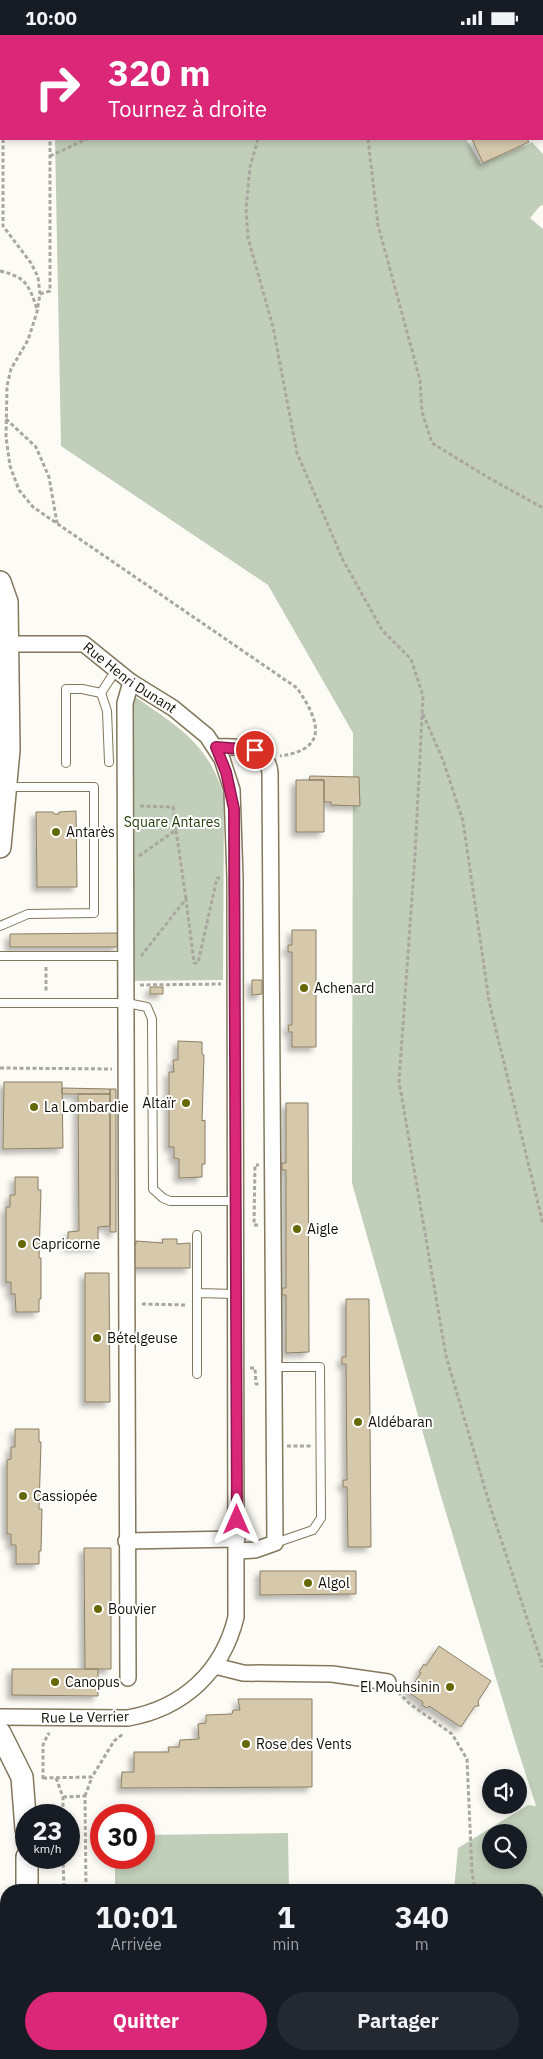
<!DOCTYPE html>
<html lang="fr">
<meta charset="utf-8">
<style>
body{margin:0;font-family:"IBM Plex Sans",sans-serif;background:#242831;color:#f1f3f6;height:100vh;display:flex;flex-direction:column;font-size:19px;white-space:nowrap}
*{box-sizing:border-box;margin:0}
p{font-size:16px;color:#9ea1a6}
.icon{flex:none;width:28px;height:28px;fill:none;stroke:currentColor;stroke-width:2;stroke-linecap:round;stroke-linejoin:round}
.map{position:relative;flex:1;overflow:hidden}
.drawer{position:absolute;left:0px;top:1849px;width:544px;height:176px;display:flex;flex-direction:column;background:#171b24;border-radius:20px 20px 0 0;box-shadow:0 2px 8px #0003}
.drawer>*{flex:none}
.top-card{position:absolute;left:0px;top:0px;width:544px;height:105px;box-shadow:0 2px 8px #0003;background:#db2777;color:#fff;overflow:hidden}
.fabs{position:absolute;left:482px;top:1734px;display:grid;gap:10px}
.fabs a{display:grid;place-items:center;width:45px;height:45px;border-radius:50%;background:#171b24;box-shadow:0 2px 8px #0003;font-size:25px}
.speed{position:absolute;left:15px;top:1769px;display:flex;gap:10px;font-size:25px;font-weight:700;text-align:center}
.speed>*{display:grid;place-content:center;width:65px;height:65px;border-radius:50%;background:#171b24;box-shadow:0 2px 8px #0003;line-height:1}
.speed small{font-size:12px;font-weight:400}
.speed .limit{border:8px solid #d22;background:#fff;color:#111}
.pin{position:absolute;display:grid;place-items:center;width:42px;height:42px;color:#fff;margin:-21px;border:2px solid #fff;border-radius:50%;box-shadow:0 1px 5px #0007}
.me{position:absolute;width:55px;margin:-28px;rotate:0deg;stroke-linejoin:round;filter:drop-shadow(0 0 4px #0008)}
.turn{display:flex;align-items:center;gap:18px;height:105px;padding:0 25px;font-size:22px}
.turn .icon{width:65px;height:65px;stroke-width:2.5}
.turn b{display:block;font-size:35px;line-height:42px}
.eta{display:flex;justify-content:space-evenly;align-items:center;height:85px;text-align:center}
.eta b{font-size:30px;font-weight:800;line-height:35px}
.action{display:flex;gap:10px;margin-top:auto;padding:10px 25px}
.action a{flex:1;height:58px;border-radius:30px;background:#db2777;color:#fff;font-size:20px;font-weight:800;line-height:58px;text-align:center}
.action a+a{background:#242831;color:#f1f3f6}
.status{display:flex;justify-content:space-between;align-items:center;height:35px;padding:0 25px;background:#171b24;direction:ltr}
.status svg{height:14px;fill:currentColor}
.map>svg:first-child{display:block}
.green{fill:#c1ceb9;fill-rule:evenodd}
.building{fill:#d5c8ab;stroke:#8b7f64;filter:url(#shadow)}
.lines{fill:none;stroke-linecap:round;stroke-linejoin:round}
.lane-casing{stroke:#83775c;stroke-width:10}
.street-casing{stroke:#83775c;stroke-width:18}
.secondary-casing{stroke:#83775c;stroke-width:24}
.path{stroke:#a9a79f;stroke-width:3;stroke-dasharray:4 2.5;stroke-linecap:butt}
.lane{stroke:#fff;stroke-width:8}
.street{stroke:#fff;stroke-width:15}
.secondary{stroke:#fff;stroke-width:21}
.route-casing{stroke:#8e194d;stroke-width:12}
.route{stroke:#db2777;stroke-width:9}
.poi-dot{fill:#666804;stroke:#fff;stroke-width:2}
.labels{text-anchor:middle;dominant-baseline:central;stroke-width:4;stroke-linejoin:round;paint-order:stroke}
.street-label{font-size:14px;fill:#130f05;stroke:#fff}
.park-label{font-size:14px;fill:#243f0d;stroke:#fff}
.poi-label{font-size:14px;fill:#130f05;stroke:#fff;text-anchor:start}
</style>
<div class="status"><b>10:00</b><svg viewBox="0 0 49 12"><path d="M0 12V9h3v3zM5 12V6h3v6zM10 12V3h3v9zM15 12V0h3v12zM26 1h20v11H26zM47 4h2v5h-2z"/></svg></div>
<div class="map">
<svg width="543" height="2024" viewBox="0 0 543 2024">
<defs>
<filter id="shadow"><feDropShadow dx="-4.5" dy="4.5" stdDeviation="2.5" flood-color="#0004"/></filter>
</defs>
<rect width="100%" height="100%" fill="#fdfbf5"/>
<!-- green -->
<path class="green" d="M53,0H455V1H53Z
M55,104H466L481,129L532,107L543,119V170L540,171L530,183L543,194V2024H438V2019H538V1855H454L458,1813L528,1770L536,1771L515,1706L440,1458L352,1148L353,698L268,550L61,411ZM491,1798H519V1825H491Z
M131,659C175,690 209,707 224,762L223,945L123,946Z
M288,1798L289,1855H115V1823L144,1822V1800Z
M118,2019H292V2024H118Z"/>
<!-- building -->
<path class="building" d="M472,104H527L529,107L483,128Z
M310,741L359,742L360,771L331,770V767H324V745H309Z
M296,745H324V797H296Z
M76,776L77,852H37L36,777H53L54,779H59V777Z
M292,895H316V1012H292V997H289L288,990H292V917H288V910H292Z
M118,898V912H10V899Z
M252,945H262V959L252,960Z
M150,952H163V959H150Z
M178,1006L202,1007V1019L204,1020L202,1086L205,1085V1129H202V1142L179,1143V1124L174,1123V1112H169V1037H174L173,1025H178Z
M4,1047H62L63,1113L3,1114Z
M62,1053L110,1054V1059H62Z
M110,1054H116V1197H110Z
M78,1059H110V1191L98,1192V1212H68V1197L79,1196Z
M286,1068H308L309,1317L286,1318V1260H282V1253H286V1135H282V1128H286Z
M15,1142H38V1155H41L39,1223H41V1264H39V1277H16L15,1259H11V1247H6V1172H10V1160H15Z
M162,1204H177V1209L190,1208V1233H132V1209H136V1206L163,1208Z
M85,1238H109L110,1367H85Z
M346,1264H369L371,1512H348L347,1452H343V1445H347L346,1329H342V1322H346Z
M15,1394H39V1407H41L39,1474H42L41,1516H39V1529H16V1510H11V1499H7V1425L11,1424V1412H15Z
M84,1513H111V1634H85Z
M260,1536H356V1559L260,1560Z
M439,1611L491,1646L478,1666L479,1671H475L461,1692L429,1671L427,1673L422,1670L423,1667L408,1657L421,1638L419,1637L424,1629L426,1631Z
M12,1634H98V1661L12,1660Z
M238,1664H312V1752L121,1753L122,1737H134V1717H169L168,1712H179L180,1705L199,1704L198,1689L206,1688V1680L232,1679L233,1675H240Z"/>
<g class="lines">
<defs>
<path id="lane" d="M101,658L107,676L109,727
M66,728V654H82L101,658L116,635
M0,891L28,879L94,878V752H6
M0,921H126
M0,968H127L147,972L152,984L153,1154L163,1163L170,1166H237
M197,1258V1200
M274,1332H320L321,1483L313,1495L275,1508
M197,1339V1258L236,1259"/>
<g id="street">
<path id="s1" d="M0,609H84L131,647L173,673L207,701L222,724L232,755L235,843L236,1582C223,1636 184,1673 128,1683L0,1682"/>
<path d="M216,712C236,711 268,711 270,738L275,1508L255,1515L237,1516"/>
<path d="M126,1506L237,1504"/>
<path d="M215,1631L243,1638L332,1639L388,1647"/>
<path d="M128,1643L125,668L131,647"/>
</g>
<path id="secondary" d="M0,547L7,567L9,715L0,812
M0,1698L22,1742L26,1794
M27,1822V1855
M27,2019V2024"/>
</defs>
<!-- lane casing -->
<use href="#lane" class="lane-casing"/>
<!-- street casing -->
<use href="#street" class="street-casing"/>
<!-- secondary casing -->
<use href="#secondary" class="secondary-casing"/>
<!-- path -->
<path class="path" d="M3,0V1
M39,0V1
M303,1V0
M322,1V0
M3,104V191L31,228L38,242L40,259L37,277L28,305L11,334L7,351L6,402L10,431L19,455L33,472L297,653C319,685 330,714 280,721
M258,104L250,132L246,174L248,203L273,292L297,418L343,525L382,595L411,624L423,661L415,820L399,1046L446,1321L490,1471L543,1632
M368,104L378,190L420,345L422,377L432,408L489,443L543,473
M50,121L87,104
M0,236C26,242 29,250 37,274
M40,259L50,256V104
M6,384L36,412L49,442L57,488
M423,679L443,725L463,786L489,966L543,1189
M140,771L173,772L176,795
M139,821L176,795L186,864
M141,921L186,864L194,928H198L217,843H222
M46,932V958
M140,950L221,949
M0,1033L112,1034
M258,1190H254L255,1130H259
M142,1269L186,1270
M250,1333H255L256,1349H261
M287,1411H311
M398,1657L410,1669L452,1699L467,1724L472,1837L475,1855
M43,1743L92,1742L114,1706L123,1699
M56,1743L63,1762V1780
M43,1744V1710L48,1699H50
M85,1761L92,1742
M63,1762L85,1761L86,1855
M63,1822L64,1855
M538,1868L543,1855
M65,2019V2024
M87,2019V2024
M486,2024V2019"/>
<!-- lane -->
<use href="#lane" class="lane"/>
<!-- street -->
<use href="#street" class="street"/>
<!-- secondary -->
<use href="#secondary" class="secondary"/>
</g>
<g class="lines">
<defs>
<path id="route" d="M237,1485L234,774L226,737L216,712L255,715"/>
</defs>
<!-- route casing -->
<use href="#route" class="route-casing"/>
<!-- route -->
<use href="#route" class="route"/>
</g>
<!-- markers -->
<g class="poi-dot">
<circle cx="56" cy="797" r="5"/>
<circle cx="304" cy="953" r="5"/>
<circle cx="186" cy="1068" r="5"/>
<circle cx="34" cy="1072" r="5"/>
<circle cx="297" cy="1194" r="5"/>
<circle cx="22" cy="1209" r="5"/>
<circle cx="97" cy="1303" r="5"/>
<circle cx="358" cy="1387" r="5"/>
<circle cx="23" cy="1461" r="5"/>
<circle cx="308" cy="1548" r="5"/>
<circle cx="98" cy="1574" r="5"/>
<circle cx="55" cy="1647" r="5"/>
<circle cx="450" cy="1652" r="5"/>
<circle cx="246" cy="1709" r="5"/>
</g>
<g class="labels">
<!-- street labels -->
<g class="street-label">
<text stroke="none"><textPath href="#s1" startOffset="141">Rue Henri Dunant</textPath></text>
<text transform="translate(85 1682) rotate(-1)">Rue Le Verrier</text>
</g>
<!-- park labels -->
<g class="park-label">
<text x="172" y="787">Square Antares</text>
</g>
<!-- poi labels -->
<g class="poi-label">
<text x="66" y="797">Antarès</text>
<text x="314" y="953">Achenard</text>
<text x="176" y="1068" text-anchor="end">Altaïr</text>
<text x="44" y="1072">La Lombardie</text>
<text x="307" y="1194">Aigle</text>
<text x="32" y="1209">Capricorne</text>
<text x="107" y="1303">Bételgeuse</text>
<text x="368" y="1387">Aldébaran</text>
<text x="33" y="1461">Cassiopée</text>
<text x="318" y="1548">Algol</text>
<text x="108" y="1574">Bouvier</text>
<text x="65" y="1647">Canopus</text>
<text x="440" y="1652" text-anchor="end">El Mouhsinin</text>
<text x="256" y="1709">Rose des Vents</text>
</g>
</g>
</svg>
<div class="fabs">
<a><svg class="icon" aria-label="sound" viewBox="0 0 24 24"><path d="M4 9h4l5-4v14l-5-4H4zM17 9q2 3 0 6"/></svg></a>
<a><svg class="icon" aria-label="search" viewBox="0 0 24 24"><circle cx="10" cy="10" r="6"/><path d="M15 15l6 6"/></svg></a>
</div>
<div class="speed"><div>23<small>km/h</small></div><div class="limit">30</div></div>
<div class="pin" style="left:255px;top:715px;background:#d93025"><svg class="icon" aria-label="arrive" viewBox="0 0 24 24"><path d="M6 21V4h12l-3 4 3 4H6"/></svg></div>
<svg class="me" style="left:237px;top:1485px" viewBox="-20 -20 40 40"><path d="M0-17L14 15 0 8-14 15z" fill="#db2777" stroke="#fff" stroke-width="4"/></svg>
<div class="top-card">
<div class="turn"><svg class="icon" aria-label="right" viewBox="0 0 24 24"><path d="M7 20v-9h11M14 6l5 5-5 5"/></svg><div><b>320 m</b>Tournez à droite</div></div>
</div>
<section class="drawer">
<div class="eta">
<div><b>10:01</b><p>Arrivée</p></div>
<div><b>1</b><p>min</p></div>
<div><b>340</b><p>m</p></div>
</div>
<div class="action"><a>Quitter</a><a>Partager</a></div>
</section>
</div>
